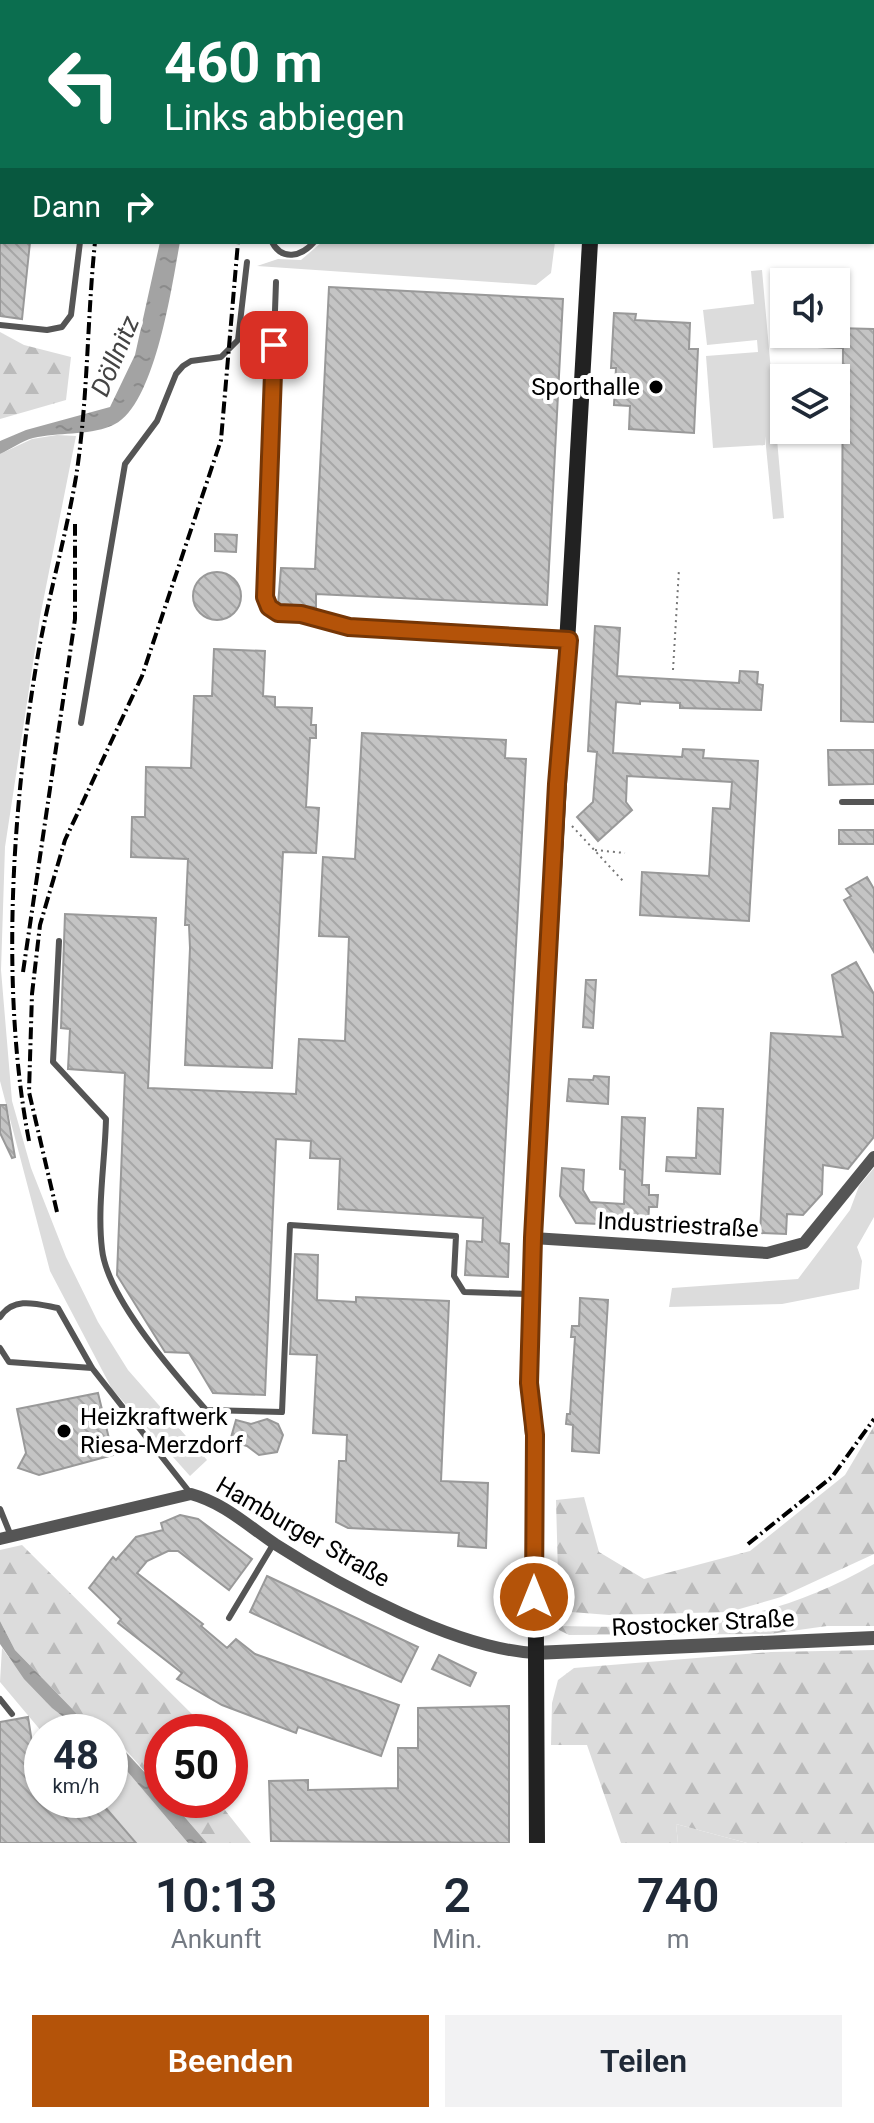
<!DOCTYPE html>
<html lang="de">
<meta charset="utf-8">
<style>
body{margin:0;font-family:Roboto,sans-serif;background:#f2f2f3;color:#1f2937;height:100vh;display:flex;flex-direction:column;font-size:30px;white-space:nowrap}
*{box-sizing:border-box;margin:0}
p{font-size:26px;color:#747a83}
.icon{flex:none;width:44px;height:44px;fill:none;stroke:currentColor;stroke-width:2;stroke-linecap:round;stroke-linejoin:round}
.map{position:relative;height:1843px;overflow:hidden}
.side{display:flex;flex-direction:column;background:#fff;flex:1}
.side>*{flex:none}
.hud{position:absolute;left:0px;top:0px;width:874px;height:244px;box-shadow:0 2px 6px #0004;background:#0b6e4f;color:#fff;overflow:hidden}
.tools{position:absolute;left:770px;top:268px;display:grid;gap:16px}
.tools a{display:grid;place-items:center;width:80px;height:80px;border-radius:0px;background:#fff;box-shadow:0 2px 6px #0004;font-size:40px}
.speed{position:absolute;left:24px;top:1714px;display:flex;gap:16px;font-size:40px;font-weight:700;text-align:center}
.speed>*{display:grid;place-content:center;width:104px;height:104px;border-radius:50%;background:#fff;box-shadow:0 2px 6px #0004;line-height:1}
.speed small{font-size:20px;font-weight:400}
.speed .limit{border:12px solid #d22;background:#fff;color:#111}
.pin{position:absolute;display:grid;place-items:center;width:68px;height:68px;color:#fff;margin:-34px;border-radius:16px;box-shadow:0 4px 12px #0006}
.me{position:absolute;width:88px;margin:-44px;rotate:0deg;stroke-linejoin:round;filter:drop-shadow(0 0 6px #0008)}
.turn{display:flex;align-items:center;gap:28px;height:168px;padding:0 32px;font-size:36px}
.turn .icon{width:104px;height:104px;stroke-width:2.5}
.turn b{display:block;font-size:56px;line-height:68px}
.then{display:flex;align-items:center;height:76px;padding:0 32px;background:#0003;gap:16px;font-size:30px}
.eta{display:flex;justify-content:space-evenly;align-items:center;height:136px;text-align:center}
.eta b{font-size:48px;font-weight:600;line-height:56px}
.action{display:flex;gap:16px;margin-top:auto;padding:16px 32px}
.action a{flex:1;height:92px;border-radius:0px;background:#b45309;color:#fff;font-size:32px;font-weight:600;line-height:92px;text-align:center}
.action a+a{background:#f2f2f3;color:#1f2937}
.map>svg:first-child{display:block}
.green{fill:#dcdcdc}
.forest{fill:url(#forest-firs)}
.water{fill:url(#water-ripples)}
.building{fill:url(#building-back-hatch);stroke:#999;stroke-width:2}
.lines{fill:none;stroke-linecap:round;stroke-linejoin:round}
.path{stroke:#777;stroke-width:2;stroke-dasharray:2 4;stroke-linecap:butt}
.service{stroke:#555;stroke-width:6}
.minor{stroke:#555;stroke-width:12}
.tertiary{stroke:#555;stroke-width:14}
.secondary{stroke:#222;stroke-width:16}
.rail{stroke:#000;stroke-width:4;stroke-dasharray:12 4 2 4;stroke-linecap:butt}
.route-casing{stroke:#753606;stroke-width:20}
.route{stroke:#b45309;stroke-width:14}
.poi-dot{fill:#000;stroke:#fff;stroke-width:3}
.labels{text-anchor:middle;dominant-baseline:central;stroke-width:8;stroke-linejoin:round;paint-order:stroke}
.poi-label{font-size:24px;fill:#000;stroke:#fff;text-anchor:end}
.street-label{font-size:24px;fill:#000;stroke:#fff}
.water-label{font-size:26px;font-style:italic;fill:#444;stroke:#fff}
</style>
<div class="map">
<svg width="874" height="1843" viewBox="0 0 874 1843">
<defs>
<pattern id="forest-firs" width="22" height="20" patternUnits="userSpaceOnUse" patternTransform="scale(2)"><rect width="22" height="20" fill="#dcdcdc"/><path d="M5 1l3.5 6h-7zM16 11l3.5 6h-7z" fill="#bbb"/></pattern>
<pattern id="water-ripples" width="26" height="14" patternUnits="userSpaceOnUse" patternTransform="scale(2)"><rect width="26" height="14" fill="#a3a3a3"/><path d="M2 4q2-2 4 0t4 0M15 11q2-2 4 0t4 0" fill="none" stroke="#8b8b8b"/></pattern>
<pattern id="building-back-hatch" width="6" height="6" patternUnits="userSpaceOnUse" patternTransform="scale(2)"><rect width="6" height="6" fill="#c4c4c4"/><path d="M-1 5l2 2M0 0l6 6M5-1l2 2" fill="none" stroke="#a7a7a7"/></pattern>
</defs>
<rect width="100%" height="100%" fill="#fff"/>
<!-- green -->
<path class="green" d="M322,242H555L551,273L536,285L257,266L278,259L301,260Z
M762,270L784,518L773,519L765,436V445L713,448L706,356L758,352L757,340L707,345L703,310L754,304L751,271Z
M57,435L76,436L40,617L5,847L1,970L12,1101L31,1168L66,1257L98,1322L128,1370L207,1460L190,1476L112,1389L50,1271L0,1081V454L32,439Z
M874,1168V1217L857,1247L862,1261L859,1289L782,1304L669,1307L672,1288L798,1279L850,1210L859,1186Z
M2,1648C25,1681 51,1707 83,1732H42L0,1682Z
M110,1751L188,1843H136L100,1800H110Z
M676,1824L747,1843H678Z"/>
<!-- forest -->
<path class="forest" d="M0,332L24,345L71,357L66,400L0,419Z
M874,1426V1554L781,1597L729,1612L609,1615L559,1611L556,1500L584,1497L599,1552L644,1579L750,1551L845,1475Z
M22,1545L210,1732H162V1791L110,1732L85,1722L15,1650L0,1621V1550Z
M874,1564V1626H827L770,1634L569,1635L559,1630L558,1626C681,1629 764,1627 874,1564Z
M874,1650V1843H747L676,1824L678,1843H621L587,1745H551L552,1703L558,1680L574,1668L771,1652Z
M170,1800H217L251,1843H207Z"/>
<!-- water -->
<path class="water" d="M160,242H180C172,284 155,410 111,426C86,436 59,432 33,438C22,441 11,449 0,454V441L26,430L110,407L135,355Z
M0,1621L15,1650L85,1722L104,1732H83L52,1708L24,1679L0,1644Z
M110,1735L162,1791V1800H170L207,1843H188L110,1751Z"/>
<!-- building -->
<path class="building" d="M0,242H30L22,319L0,316Z
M329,287L563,299L547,605L316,594V607L278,605L281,568L315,569Z
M614,313L636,314L635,320L690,323L689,349H698L694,433L629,429L630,406L614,405L616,368H611Z
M836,328L874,329V722L841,721L843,348L818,347L819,334H836Z
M215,534L237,535L236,552L215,551Z
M193 596a24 24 0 1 1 48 0a24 24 0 1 1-48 0Z
M595,626L620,628L617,676L739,683L740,671L758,672L757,684L763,685L761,710L680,708V703L640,701V704L616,702L613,753L682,757L683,749L704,750L703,758L758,761L749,921L640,915L642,872L709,876L713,808L730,809L732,782L627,776L626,802L632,810L598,841L577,817L593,802L597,752L588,751Z
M214,649L265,651L263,696L275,697V707L312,708L311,725H316V738H310L306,807L319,808L316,853L283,852L272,1068L185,1065L190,948L189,925H185L188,859L131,857L132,817H145L146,767L191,768L194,696H212Z
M362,733L506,740L505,758L526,759L500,1243L509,1244L508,1277L465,1275L467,1241L482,1242L483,1218L338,1209L340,1159L310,1158L311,1141L276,1139L265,1395L213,1393L189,1353L165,1352L117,1275L125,1073L68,1069L70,1029L61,1028L65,914L156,918L148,1088L296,1094L299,1039L345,1041L349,937L319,936L323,857L355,859Z
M828,750H874V784L829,785Z
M839,830H874V844H839Z
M867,877L874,889V952L844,900L851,896L846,889Z
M856,962L874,994V1137L848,1169L823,1165L822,1194L803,1215L787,1214L786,1234L760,1233L771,1033L843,1037L832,975Z
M586,980H596L593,1028L583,1027Z
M594,1076L609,1077L608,1104L567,1101L569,1079L593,1080Z
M0,1105H6L15,1157L12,1158L0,1133Z
M698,1108L723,1109L720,1174L666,1171L667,1157L696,1158Z
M622,1117L645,1118L642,1185H649V1195H658L657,1207H649L648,1226L576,1223L560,1196L562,1168L584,1170L583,1190L590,1202L624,1204L625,1170L620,1169Z
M295,1254L318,1255L317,1300L356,1302V1297L449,1301L441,1481L488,1483L486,1548L458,1546L459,1533L348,1528L336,1522L339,1461H346L347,1435L313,1433L317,1355L290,1354Z
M580,1298L608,1300L599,1453L572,1451L573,1425L566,1424L567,1414H570L575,1337H571L572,1326H579Z
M98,1393L113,1455L39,1475L18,1468L26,1453L17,1409Z
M267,1419L278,1424L283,1435L277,1452L259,1455L247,1446L230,1441L236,1420L251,1424Z
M180,1515L198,1519L252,1559L229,1590L178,1551H168L147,1561L137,1573L203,1624L201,1626L227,1648L236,1639L255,1654L399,1705L381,1756L298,1727L296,1733L222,1705L177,1679L182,1673L118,1623L121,1619L89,1588L113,1557L116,1560L136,1537L163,1530L161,1523Z
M267,1576L418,1647L401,1682L250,1612Z
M439,1655L476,1673L470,1686L432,1669Z
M509,1706V1843L271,1841L269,1781L308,1780V1790L398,1788V1748H418V1708Z
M28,1717L33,1749L42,1748V1800H99L136,1843H0V1722Z"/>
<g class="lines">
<!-- path -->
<path class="path" d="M413,2V0
M673,670L679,569
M572,826L623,881
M595,850L625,853"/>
<!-- service -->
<path class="service" d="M53,2V0
M340,2V0
M0,133H2
M272,242C282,261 301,257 314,242
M276,282L265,597L269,607L278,613L301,614L349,627L567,640
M0,325L47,330L62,327L71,315L80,242
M81,723L125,464L157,421L176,374L183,366L191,361L221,357L238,340L247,262
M842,802H874
M59,941L53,1062L106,1119C105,1161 97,1208 102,1249C107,1298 174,1373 206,1410L282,1412L290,1225L456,1236L454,1276L464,1292L528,1294
M0,1317C14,1296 37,1304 58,1308L92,1368L191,1494
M0,1348L9,1362L92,1368
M0,1509L11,1536
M229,1618L274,1543
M0,1699L12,1714"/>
<!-- minor -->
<path class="minor" d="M872,36H874
M533,1238L767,1253L804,1243L874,1157
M0,1539L191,1494C224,1503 247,1525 275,1544C342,1587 454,1648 534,1653"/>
<!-- tertiary -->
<path class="tertiary" d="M534,1653L874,1638"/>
<!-- secondary -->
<path class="secondary" d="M597,2V0
M537,1843L535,1461L529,1383L533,1238L590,242"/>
<!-- rail -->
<path class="rail" d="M117,2L118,0
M260,2V0
M23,972L75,619V524
M29,1141C0,990 12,802 39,649C50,591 66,535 76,477C88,400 87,320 95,242
M57,1212L29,1092L32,994L40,925L65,840L142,676L221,440L238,242
M748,1544L832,1477L874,1419"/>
</g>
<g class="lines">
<defs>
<path id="route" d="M274,345L265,597L269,607L278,613L301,614L349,627L569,640L557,784L533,1238L529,1383L535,1435L534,1597"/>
</defs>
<!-- route casing -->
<use href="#route" class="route-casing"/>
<!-- route -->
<use href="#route" class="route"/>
</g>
<!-- markers -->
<g class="poi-dot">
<circle cx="656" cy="387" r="8"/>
<circle cx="64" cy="1431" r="8"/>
</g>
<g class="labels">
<!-- poi labels -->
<g class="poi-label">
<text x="640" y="387">Sporthalle</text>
<text x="80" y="1417" text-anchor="start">Heizkraftwerk<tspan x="80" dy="28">Riesa-Merzdorf</tspan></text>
</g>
<!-- street labels -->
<g class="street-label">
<text transform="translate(678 1225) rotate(3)">Industriestraße</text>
<text transform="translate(303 1532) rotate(30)">Hamburger Straße</text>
<text transform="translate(703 1623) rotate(-3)">Rostocker Straße</text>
</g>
<!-- water labels -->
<g class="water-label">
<text transform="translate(115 356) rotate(-67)">Döllnitz</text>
</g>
</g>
</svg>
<div class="tools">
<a><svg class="icon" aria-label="sound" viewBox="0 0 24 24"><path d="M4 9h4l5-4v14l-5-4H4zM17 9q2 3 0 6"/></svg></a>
<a><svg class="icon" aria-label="layers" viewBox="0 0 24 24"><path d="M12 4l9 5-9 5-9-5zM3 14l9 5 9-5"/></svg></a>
</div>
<div class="speed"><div>48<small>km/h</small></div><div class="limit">50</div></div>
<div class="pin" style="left:274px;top:345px;background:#d93025"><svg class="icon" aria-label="arrive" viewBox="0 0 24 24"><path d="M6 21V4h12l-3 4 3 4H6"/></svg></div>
<svg class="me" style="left:534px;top:1597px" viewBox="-20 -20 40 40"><circle r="17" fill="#b45309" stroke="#fff" stroke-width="3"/><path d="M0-11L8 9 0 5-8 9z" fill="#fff"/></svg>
<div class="hud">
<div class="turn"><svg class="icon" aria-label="left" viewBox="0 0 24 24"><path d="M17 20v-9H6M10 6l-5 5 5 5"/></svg><div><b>460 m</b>Links abbiegen</div></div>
<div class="then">Dann<svg class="icon" aria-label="right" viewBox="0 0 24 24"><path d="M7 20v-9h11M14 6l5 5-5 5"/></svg></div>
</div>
</div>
<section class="side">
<div class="eta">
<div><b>10:13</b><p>Ankunft</p></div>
<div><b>2</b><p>Min.</p></div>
<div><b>740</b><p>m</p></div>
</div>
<div class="action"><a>Beenden</a><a>Teilen</a></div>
</section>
